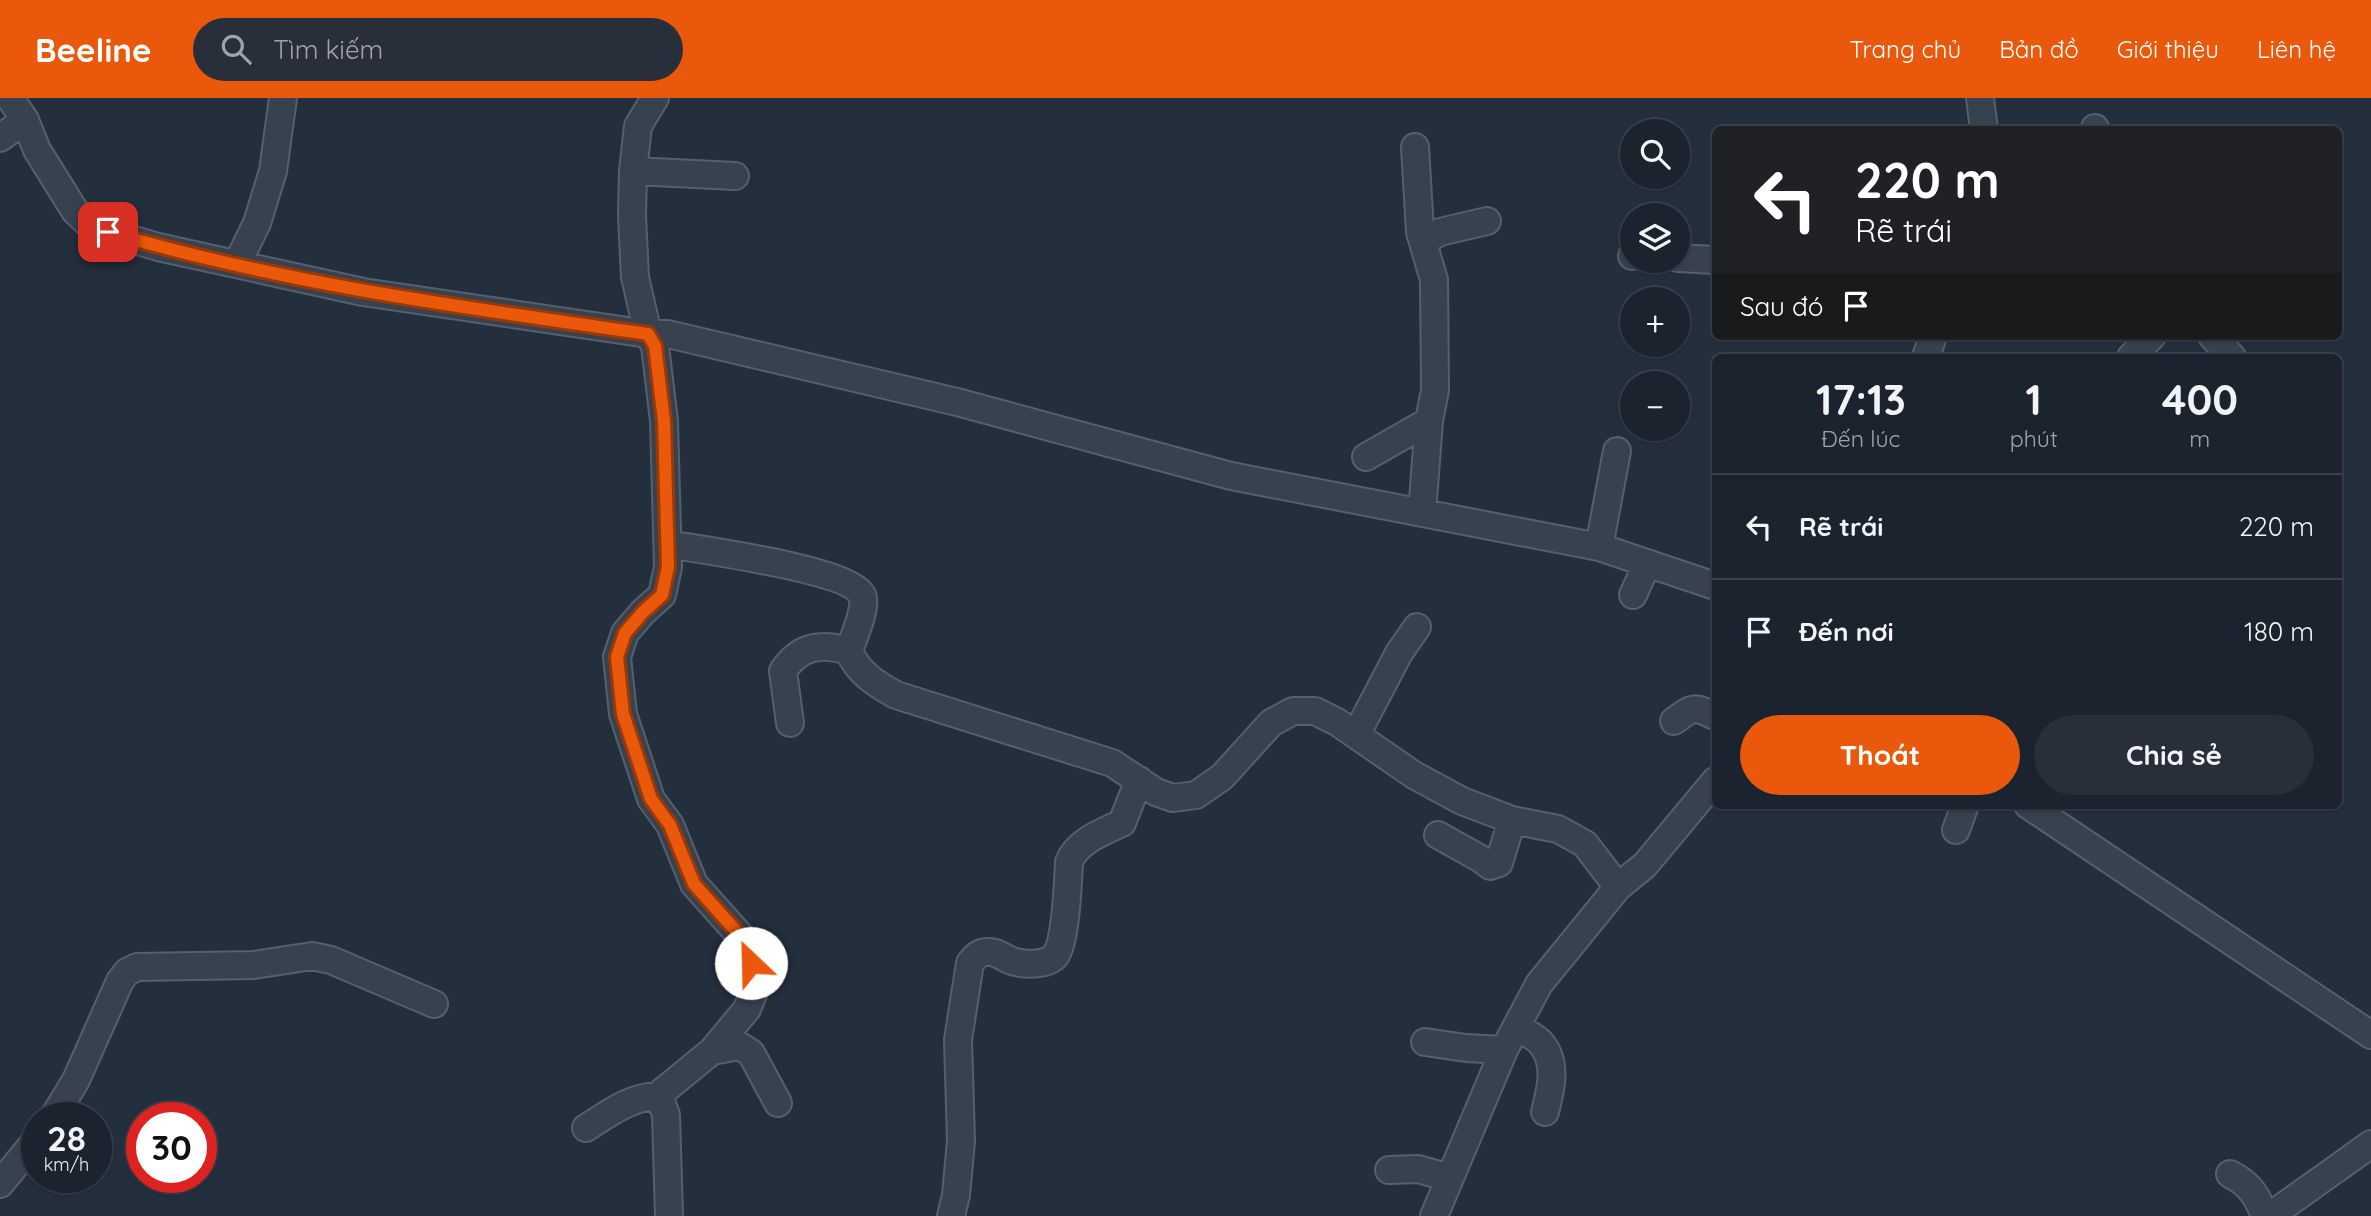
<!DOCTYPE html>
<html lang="vi">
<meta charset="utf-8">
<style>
body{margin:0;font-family:Quicksand,sans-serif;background:#282f3a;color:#f1f3f6;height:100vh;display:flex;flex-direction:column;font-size:26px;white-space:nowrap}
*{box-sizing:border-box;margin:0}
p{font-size:23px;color:#a0a4aa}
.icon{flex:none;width:38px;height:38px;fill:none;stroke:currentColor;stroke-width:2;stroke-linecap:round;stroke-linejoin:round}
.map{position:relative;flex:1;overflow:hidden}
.drawer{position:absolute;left:1712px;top:256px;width:630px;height:455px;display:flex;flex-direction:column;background:#1b232e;border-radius:10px;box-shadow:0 2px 5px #0004,0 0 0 2px #39404a}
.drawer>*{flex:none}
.banner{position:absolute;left:1712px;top:28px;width:630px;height:214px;border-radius:10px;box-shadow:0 2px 5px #0004,0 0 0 2px #39404a;background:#202124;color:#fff;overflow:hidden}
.tools{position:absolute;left:1620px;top:21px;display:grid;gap:14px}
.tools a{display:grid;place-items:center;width:70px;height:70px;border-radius:50%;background:#1b232e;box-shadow:0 2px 5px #0004,0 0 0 2px #39404a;font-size:35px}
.speed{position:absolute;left:21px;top:1004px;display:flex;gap:14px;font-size:35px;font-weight:700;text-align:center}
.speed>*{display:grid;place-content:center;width:91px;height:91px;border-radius:50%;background:#1b232e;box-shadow:0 2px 5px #0004,0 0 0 2px #39404a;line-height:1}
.speed small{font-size:18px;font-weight:400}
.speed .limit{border:10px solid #d22;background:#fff;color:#111}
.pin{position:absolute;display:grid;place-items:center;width:60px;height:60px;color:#fff;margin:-30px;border-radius:14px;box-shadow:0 4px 10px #0006}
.me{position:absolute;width:77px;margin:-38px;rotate:336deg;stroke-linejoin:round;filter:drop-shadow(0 0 5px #0008)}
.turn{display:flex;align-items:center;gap:24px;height:147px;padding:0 28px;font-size:32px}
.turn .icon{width:91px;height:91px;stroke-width:2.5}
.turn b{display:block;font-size:49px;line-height:60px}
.then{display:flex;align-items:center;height:66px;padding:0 28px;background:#0003;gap:14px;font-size:26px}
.eta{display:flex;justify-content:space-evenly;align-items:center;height:119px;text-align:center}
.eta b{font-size:42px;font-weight:800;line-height:49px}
.action{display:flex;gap:14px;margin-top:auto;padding:14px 28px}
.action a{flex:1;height:80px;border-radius:42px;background:#ea580c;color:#fff;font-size:28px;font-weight:800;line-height:80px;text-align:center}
.action a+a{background:#282f3a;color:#f1f3f6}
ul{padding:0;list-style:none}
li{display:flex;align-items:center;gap:21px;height:105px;padding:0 28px;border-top:2px solid #39404a}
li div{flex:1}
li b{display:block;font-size:26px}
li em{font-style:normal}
header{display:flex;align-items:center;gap:42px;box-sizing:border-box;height:98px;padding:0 35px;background:#ea580c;color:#fff}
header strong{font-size:33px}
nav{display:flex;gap:38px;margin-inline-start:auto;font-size:24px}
.search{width:490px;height:63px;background:#282f3a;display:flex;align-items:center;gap:18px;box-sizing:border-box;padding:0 24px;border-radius:38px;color:#a0a4aa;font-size:26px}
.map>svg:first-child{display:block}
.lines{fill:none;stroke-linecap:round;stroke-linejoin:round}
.minor-casing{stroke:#565f6c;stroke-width:30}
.minor{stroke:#38414e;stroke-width:26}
.route-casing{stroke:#983908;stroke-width:18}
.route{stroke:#ea580c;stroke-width:12}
</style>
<header>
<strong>Beeline</strong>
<div class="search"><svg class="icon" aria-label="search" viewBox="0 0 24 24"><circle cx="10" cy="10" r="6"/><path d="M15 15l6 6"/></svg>Tìm kiếm</div>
<nav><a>Trang chủ</a><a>Bản đồ</a><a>Giới thiệu</a><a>Liên hệ</a></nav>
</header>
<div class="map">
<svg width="2371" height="1118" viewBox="0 0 2371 1118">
<rect width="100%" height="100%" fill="#242f3e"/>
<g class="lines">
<defs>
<path id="minor" d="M10,0L25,22L37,52L75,113L90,127L108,134L158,149L363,194L648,236H668L957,304L1231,378L1599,449L1715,488
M655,0L638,28L633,73L632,118L635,179L648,236L655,248L664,323L668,469L662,497L643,514L625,535L617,559L623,616L651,701L670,727L694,786L744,842L756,889L747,911L712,953L657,998
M1980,0L1984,32
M2095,30L2096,32
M0,40L25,22
M1415,49L1420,134L1434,182L1435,292L1429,323L1422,415
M633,73L735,78
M1424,143L1440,134L1487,123
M1632,158H1633
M1678,160L1715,162
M237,166L257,125L273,73L283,0
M2212,238L2232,259
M1926,259L1933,238
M2131,259L2152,238
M1366,359L1429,323
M668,446C702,452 847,471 862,497C868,507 853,541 849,553C858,575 876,586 896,597L1112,665L1156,694L1173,700L1196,697L1222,679L1271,625L1293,613H1315L1337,624L1414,677L1462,703L1512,722L1558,731L1585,746L1618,789
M1599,449L1617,353
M1633,497L1647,466
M1674,623C1693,609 1693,608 1715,618
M790,625L783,573C800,547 822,545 849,553
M1356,637L1399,555L1417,529
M2028,707L2371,937
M1956,732L1965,707
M1438,737L1481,761L1490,768L1499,765L1512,722
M1516,929C1524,933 1534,938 1540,944C1558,964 1551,991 1545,1014
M1425,944L1466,950L1504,952
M712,953L740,948L751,955L778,1005
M53,1020L76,982L120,883L127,874L137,869L254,867L312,858L331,862L434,906
M586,1030C608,1016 630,999 657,998L661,1003L666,1017L669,1118
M1389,1072L1418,1071L1450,1080
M2230,1076C2250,1086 2257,1098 2265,1118
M0,1086L37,1041
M951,1118L956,1097L961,1043L958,942L970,865C975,859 979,854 987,854C997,853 1004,860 1012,863C1024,867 1051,868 1057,855C1066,838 1068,784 1069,764C1077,743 1103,734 1122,725L1139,682
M1434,1118L1504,952L1539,886L1618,789L1645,767L1715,683
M2270,1118L2371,1046"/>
</defs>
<!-- minor casing -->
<use href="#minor" class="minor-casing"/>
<!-- minor -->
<use href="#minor" class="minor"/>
</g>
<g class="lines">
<defs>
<path id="route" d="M108,134C284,186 467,210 648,236L655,248L664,323L668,469L662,497L643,514L625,535L617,559L623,616L651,701L670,727L694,786L744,842L751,865"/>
</defs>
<!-- route casing -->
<use href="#route" class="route-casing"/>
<!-- route -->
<use href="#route" class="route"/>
</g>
</svg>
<div class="tools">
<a><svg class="icon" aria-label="search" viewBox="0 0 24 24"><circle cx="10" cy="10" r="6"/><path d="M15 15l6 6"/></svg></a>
<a><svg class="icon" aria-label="layers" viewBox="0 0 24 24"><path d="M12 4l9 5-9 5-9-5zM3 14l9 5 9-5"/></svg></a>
<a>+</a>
<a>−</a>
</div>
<div class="speed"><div>28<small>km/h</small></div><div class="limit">30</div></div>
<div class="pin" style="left:108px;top:134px;background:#d93025"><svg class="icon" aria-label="arrive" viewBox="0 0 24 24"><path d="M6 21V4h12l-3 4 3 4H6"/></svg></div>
<svg class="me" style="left:751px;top:865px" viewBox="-20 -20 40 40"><circle r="19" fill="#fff"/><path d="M0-13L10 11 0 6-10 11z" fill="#ea580c"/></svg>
<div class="banner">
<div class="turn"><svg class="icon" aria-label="left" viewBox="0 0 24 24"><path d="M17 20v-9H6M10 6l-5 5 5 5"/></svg><div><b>220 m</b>Rẽ trái</div></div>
<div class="then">Sau đó<svg class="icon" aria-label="arrive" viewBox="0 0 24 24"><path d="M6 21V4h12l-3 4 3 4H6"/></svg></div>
</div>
<section class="drawer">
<div class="eta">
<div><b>17:13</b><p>Đến lúc</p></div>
<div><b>1</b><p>phút</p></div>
<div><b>400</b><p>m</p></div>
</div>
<ul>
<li><svg class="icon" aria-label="left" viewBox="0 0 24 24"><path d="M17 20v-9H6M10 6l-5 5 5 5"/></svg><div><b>Rẽ trái</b></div><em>220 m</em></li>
<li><svg class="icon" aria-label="arrive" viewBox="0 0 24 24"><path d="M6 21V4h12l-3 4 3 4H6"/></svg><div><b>Đến nơi</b></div><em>180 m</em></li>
</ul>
<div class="action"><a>Thoát</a><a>Chia sẻ</a></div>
</section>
</div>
